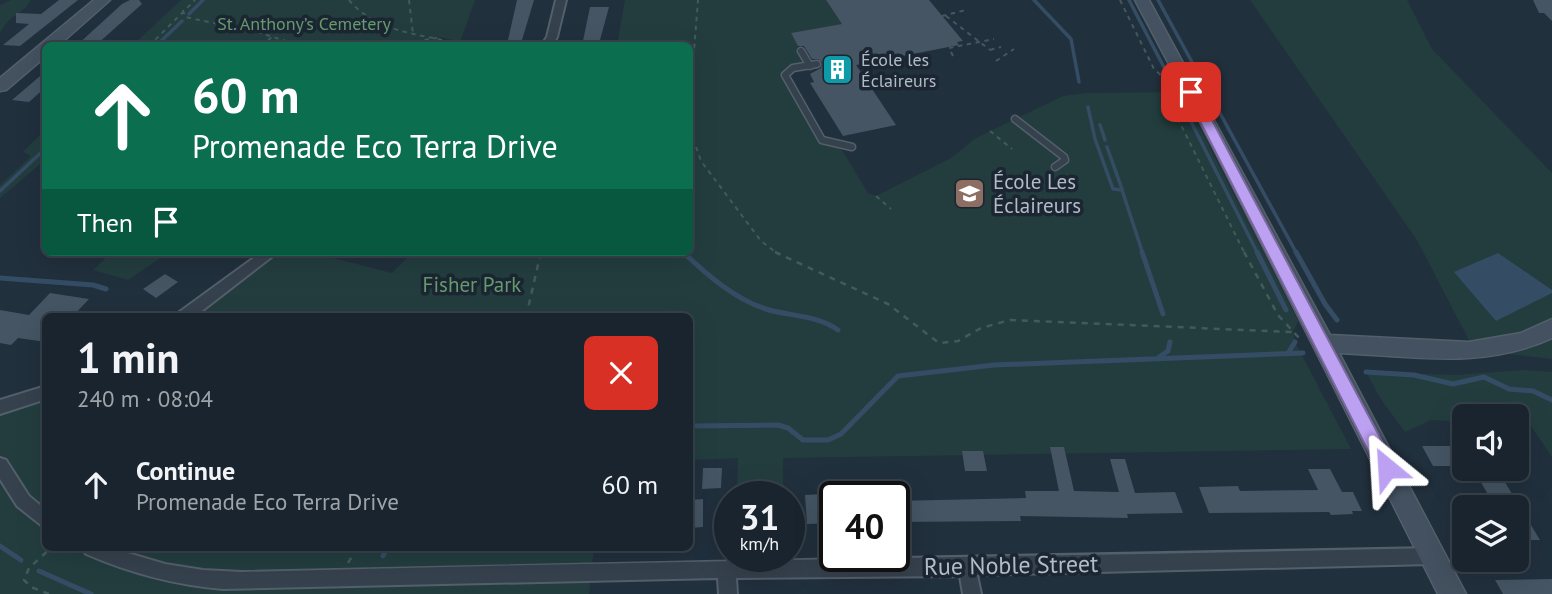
<!DOCTYPE html>
<meta charset="utf-8">
<style>
body{margin:0;font-family:"PT Sans",sans-serif;background:#26303a;color:#f1f3f6;height:100vh;display:flex;flex-direction:column;font-size:26px;white-space:nowrap}
*{box-sizing:border-box;margin:0}
p{font-size:23px;color:#9fa4aa}
.icon{flex:none;width:38px;height:38px;fill:none;stroke:currentColor;stroke-width:2;stroke-linecap:round;stroke-linejoin:round}
.map{position:relative;flex:1;overflow:hidden}
.sheet{position:absolute;left:42px;top:313px;width:651px;height:238px;display:flex;flex-direction:column;background:#19242e;border-radius:10px;box-shadow:0 7px 28px #0002,0 0 0 2px #37414a}
.sheet>*{flex:none}
.top-card{position:absolute;left:42px;top:42px;width:651px;height:214px;border-radius:10px;box-shadow:0 7px 28px #0002,0 0 0 2px #37414a;background:#0b6e4f;color:#fff;overflow:hidden}
.tools{position:absolute;left:1452px;top:404px;display:grid;gap:14px}
.tools a{display:grid;place-items:center;width:77px;height:77px;border-radius:10px;background:#19242e;box-shadow:0 7px 28px #0002,0 0 0 2px #37414a;font-size:35px}
.speed{position:absolute;left:714px;top:481px;display:flex;gap:14px;font-size:35px;font-weight:700;text-align:center}
.speed>*{display:grid;place-content:center;width:91px;height:91px;border-radius:50%;background:#19242e;box-shadow:0 7px 28px #0002,0 0 0 2px #37414a;line-height:1}
.speed small{font-size:18px;font-weight:400}
.speed .limit{border:4px solid #111;border-radius:10px;background:#fff;color:#111}
.pin{position:absolute;display:grid;place-items:center;width:60px;height:60px;color:#fff;margin:-30px;border-radius:14px;box-shadow:0 4px 10px #0006}
.me{position:absolute;width:77px;margin:-38px;rotate:333deg;stroke-linejoin:round;filter:drop-shadow(0 0 5px #0008)}
.turn{display:flex;align-items:center;gap:24px;height:147px;padding:0 35px;font-size:32px}
.turn .icon{width:91px;height:91px;stroke-width:2.5}
.turn b{display:block;font-size:49px;line-height:60px}
.then{display:flex;align-items:center;height:66px;padding:0 35px;background:#0003;gap:14px;font-size:26px}
.round{display:grid;place-items:center;flex:none;width:74px;height:74px;border-radius:10px;background:#26303a}
.head{display:flex;align-items:center;justify-content:space-between;height:119px;padding:0 35px}
h1{font-size:42px;font-weight:700;line-height:52px}
ul{padding:0;list-style:none}
li{display:flex;align-items:center;gap:21px;height:105px;padding:0 35px}
li div{flex:1}
li b{display:block;font-size:26px}
li em{font-style:normal}
.map>svg:first-child{display:block}
.green{fill:#233d3e}
.water{fill:#344d65}
.lines{fill:none;stroke-linecap:round;stroke-linejoin:round}
.stream-far1{stroke:#344d65;stroke-width:3.5}
.stream{stroke:#344d65;stroke-width:5}
.building{fill:#455564}
.lane-casing{stroke:#535f6b;stroke-width:9}
.street-casing{stroke:#535f6b;stroke-width:4}
.secondary-casing{stroke:#535f6b;stroke-width:3}
.path-far1{stroke:#415a5b;stroke-width:2;stroke-dasharray:4.5 4.5;stroke-linecap:butt}
.path{stroke:#415a5b;stroke-width:2.5;stroke-dasharray:6 6;stroke-linecap:butt}
.lane{stroke:#35414d;stroke-width:6}
.street{fill:#35414d;fill-rule:evenodd}
.secondary{fill:#435160;fill-rule:evenodd}
.route{fill:#bca0f2;stroke:#7a689d;stroke-width:2}
.labels{text-anchor:middle;dominant-baseline:central;stroke-width:7;stroke-linejoin:round;paint-order:stroke}
.far-park-label{font-size:18px;fill:#669b6e;stroke:#1b2632}
.far-poi-label{font-size:18px;fill:#b1bcc9;stroke:#1b2632;text-anchor:start}
.poi-label{font-size:21px;fill:#b1bcc9;stroke:#1b2632;text-anchor:start}
.park-label{font-size:21px;fill:#669b6e;stroke:#1b2632}
.near-street-label{font-size:24px;fill:#b1bcc9;stroke:#1b2632}
</style>
<div class="map">
<svg width="1552" height="594" viewBox="0 0 1552 594">
<rect width="100%" height="100%" fill="#21303d"/>
<!-- green -->
<path class="green" d="M11,0H31C22,16 10,13 0,33V5Z
M181,0H475L460,42L440,37L430,46L133,45Z
M625,0H826L839,20H843L846,24L791,33L810,66L785,73L817,135L840,147L868,193L876,196L951,158L976,138L1063,96L1086,93L1176,92L1191,110L1298,321L1293,332L1295,342L1351,449L783,458V497H731L737,494L738,458L690,460V317H183L271,252H310L392,273L413,252H690V46L558,45H617Z
M1250,0H1407L1432,49L1552,173V359L1474,350L1417,240Z
M45,130V160L0,198V185L31,156L23,152Z
M112,252H169L128,280L93,270Z
M1523,370L1552,372V457L1531,426H1517V416H1465V422L1431,420L1405,432L1382,401L1366,372L1456,375Z
M45,392L46,548H594L589,594H0V407Z"/>
<!-- water -->
<path class="water" d="M1498,253L1552,290V293L1496,321L1454,272Z"/>
<g class="lines">
<!-- stream-far1 -->
<path class="stream-far1" d="M1034,0L1071,39L1079,82
M1129,0L1168,75
M1158,0L1297,254
M189,14L203,0
M156,46L182,21
M1088,107L1095,139L1113,189L1122,190L1143,254
M1184,108L1258,254
M1100,125L1105,140
M1107,147L1122,189
M0,191L46,148"/>
<!-- stream -->
<path class="stream" d="M683,252C707,275 737,301 769,310C792,316 819,316 838,330
M1142,252L1163,314
M1257,252L1286,310
M1296,252L1325,304L1337,320
M0,278L93,285L106,289
M1288,353L1295,342
M1159,357L1168,351L1170,342
M1366,372L1414,375L1453,384L1484,377L1509,389L1533,391L1552,400
M690,426L778,425L788,428L803,440H828L841,434L898,376L994,365L1303,353
M0,546L21,560
M383,556L387,548
M39,571L91,594"/>
</g>
<!-- building -->
<path class="building" d="M59,0H78L20,46L3,45L29,24L16,23V13L41,14Z
M130,0H139L142,4L95,46H76L122,4Z
M517,0H534L522,40H508Z
M826,0H929L963,41L957,42L959,45L856,65L896,125L843,136L810,83L814,82L810,74L821,68L822,62L818,59H812L804,46H798L791,33L842,24Z
M1533,0H1552V21L1544,13H1539Z
M590,7H609L600,40L583,41Z
M46,71V87L29,102L12,100Z
M165,274L178,282L156,298L143,289Z
M50,293L89,299L72,317H46V342L18,338L11,345L0,343V310L29,315Z
M1422,446H1465V466H1433Z
M1050,447H1064L1074,491L1119,492L1110,459H1125L1135,493L1175,492L1183,513L1127,514L1128,518L1020,516L1021,521L894,522V501L1026,498L1025,491H1059Z
M962,451H983L987,471H965Z
M703,468H722L721,488L702,489Z
M1308,469H1330L1342,492H1353L1362,511H1352L1353,514L1331,515L1329,512L1209,513L1199,487L1238,486L1240,491L1318,490Z
M1473,469H1497L1540,540H1517V508H1496Z
M823,494V499L835,498V523L807,524L805,495Z
M703,499V527L690,528V500Z
M1552,579V594H1503L1495,580Z"/>
<g class="lines">
<defs>
<path id="lane" d="M801,51L810,66
M817,64L793,68L785,75L822,140L852,147
M1015,119L1064,157L1065,160L1055,167"/>
<path id="street" d="M556,0H566L557,37L552,46H541L547,37Z
M262,252H278L194,317H176L178,313Z
M46,386V399L0,414V400Z
M0,458L6,460L29,496L46,510V529L17,506L0,479Z
M83,548H111L165,564L203,570L242,572C639,561 1035,557 1432,548L1438,550L1441,556L1438,562L1432,564L977,575L981,594H963L960,576L736,578L737,594H719L718,578L223,589C174,585 130,573 86,554Z"/>
<path id="secondary" d="M94,0H110L58,46H46V56L6,90L0,91V78Z
M1135,0H1149L1330,335L1469,342L1521,333L1552,319V338C1483,370 1413,356 1339,353L1466,594H1438L1212,145Z"/>
</defs>
<!-- lane casing -->
<use href="#lane" class="lane-casing"/>
<!-- street casing -->
<use href="#street" class="street-casing"/>
<!-- secondary casing -->
<use href="#secondary" class="secondary-casing"/>
<!-- path-far1 -->
<path class="path-far1" d="M349,0C378,35 427,34 468,46
M409,0L413,34
M1120,0L1154,69L1170,83
M183,10L185,17L257,32L302,46
M942,16L966,10
M946,16L990,50
M149,46L195,0
M261,46L272,37
M389,46L437,38
M990,50L1001,47
M953,56L949,48L994,39
M996,61L1014,49
M1179,101L1176,115L1245,254
M690,102L698,0
M690,130L701,161L761,241L778,254
M990,131L1012,149
M876,196L891,209"/>
<!-- path -->
<path class="path" d="M775,252L888,304L939,343L958,341L981,328L1010,320L1293,332
M1244,252L1278,315L1300,339
M526,317L541,252
M348,563L357,548
M49,594L31,587L24,580L29,568L51,548"/>
<!-- lane -->
<use href="#lane" class="lane"/>
<!-- street -->
<use href="#street" class="street"/>
<!-- secondary -->
<use href="#secondary" class="secondary"/>
</g>
<!-- route -->
<path class="route" d="M1191,88L1197,92L1393,462L1396,468L1393,474L1387,476L1380,474L1185,92Z"/>
<!-- icons -->
<defs>
<symbol id="building-square" viewBox="-11 -11 22 22"><rect x="-9" y="-9" width="18" height="18" rx="4" fill="#0f9aa8" stroke="#1b2632"/><path d="M-4-6H4V6H1V3H-1V6H-4ZM-2.5-4.3h1.7v1.8h-1.7ZM.8-4.3h1.7v1.8H.8ZM-2.5-1h1.7V.8h-1.7ZM.8-1h1.7V.8H.8Z" fill="#fff"/></symbol>
<symbol id="school-square" viewBox="-11 -11 22 22"><rect x="-9" y="-9" width="18" height="18" rx="4" fill="#8d6e63" stroke="#1b2632"/><path d="M0-5L7-2L0 1L-7-2ZM-4 1L0 2.5L4 1V4Q0 6-4 4Z" fill="#fff"/></symbol>
</defs>
<g fill-rule="evenodd">
<use href="#building-square" x="820" y="52" width="35" height="35"/>
<use href="#school-square" x="952" y="176" width="35" height="35"/>
</g>
<g class="labels">
<!-- far-park labels -->
<g class="far-park-label">
<text x="304" y="23">St. Anthony’s Cemetery</text>
</g>
<!-- far-poi labels -->
<g class="far-poi-label">
<text x="861" y="59">École les<tspan x="861" dy="21">Éclaireurs</tspan></text>
</g>
<!-- poi labels -->
<g class="poi-label">
<text x="993" y="181">École Les<tspan x="993" dy="24">Éclaireurs</tspan></text>
</g>
<!-- park labels -->
<g class="park-label">
<text x="472" y="284">Fisher Park</text>
</g>
<!-- near-street labels -->
<g class="near-street-label">
<text transform="translate(1011 565) rotate(-1)">Rue Noble Street</text>
</g>
</g>
</svg>
<div class="tools">
<a><svg class="icon" aria-label="sound" viewBox="0 0 24 24"><path d="M4 9h4l5-4v14l-5-4H4zM17 9q2 3 0 6"/></svg></a>
<a><svg class="icon" aria-label="layers" viewBox="0 0 24 24"><path d="M12 4l9 5-9 5-9-5zM3 14l9 5 9-5"/></svg></a>
</div>
<div class="speed"><div>31<small>km/h</small></div><div class="limit">40</div></div>
<div class="pin" style="left:1191px;top:92px;background:#d93025"><svg class="icon" aria-label="arrive" viewBox="0 0 24 24"><path d="M6 21V4h12l-3 4 3 4H6"/></svg></div>
<svg class="me" style="left:1387px;top:468px" viewBox="-20 -20 40 40"><path d="M0-17L14 15 0 8-14 15z" fill="#bca0f2" stroke="#fff" stroke-width="4"/></svg>
<div class="top-card">
<div class="turn"><svg class="icon" aria-label="ahead" viewBox="0 0 24 24"><path d="M12 20V5M6 11l6-6 6 6"/></svg><div><b>60 m</b>Promenade Eco Terra Drive</div></div>
<div class="then">Then<svg class="icon" aria-label="arrive" viewBox="0 0 24 24"><path d="M6 21V4h12l-3 4 3 4H6"/></svg></div>
</div>
<section class="sheet">
<div class="head"><div><h1>1 min</h1><p>240 m · 08:04</p></div><a class="round" style="background:#d93025;color:#fff"><svg class="icon" aria-label="close" viewBox="0 0 24 24"><path d="M6 6l12 12M18 6L6 18"/></svg></a></div>
<ul>
<li><svg class="icon" aria-label="ahead" viewBox="0 0 24 24"><path d="M12 20V5M6 11l6-6 6 6"/></svg><div><b>Continue</b><p>Promenade Eco Terra Drive</p></div><em>60 m</em></li>
</ul>
</section>
</div>
